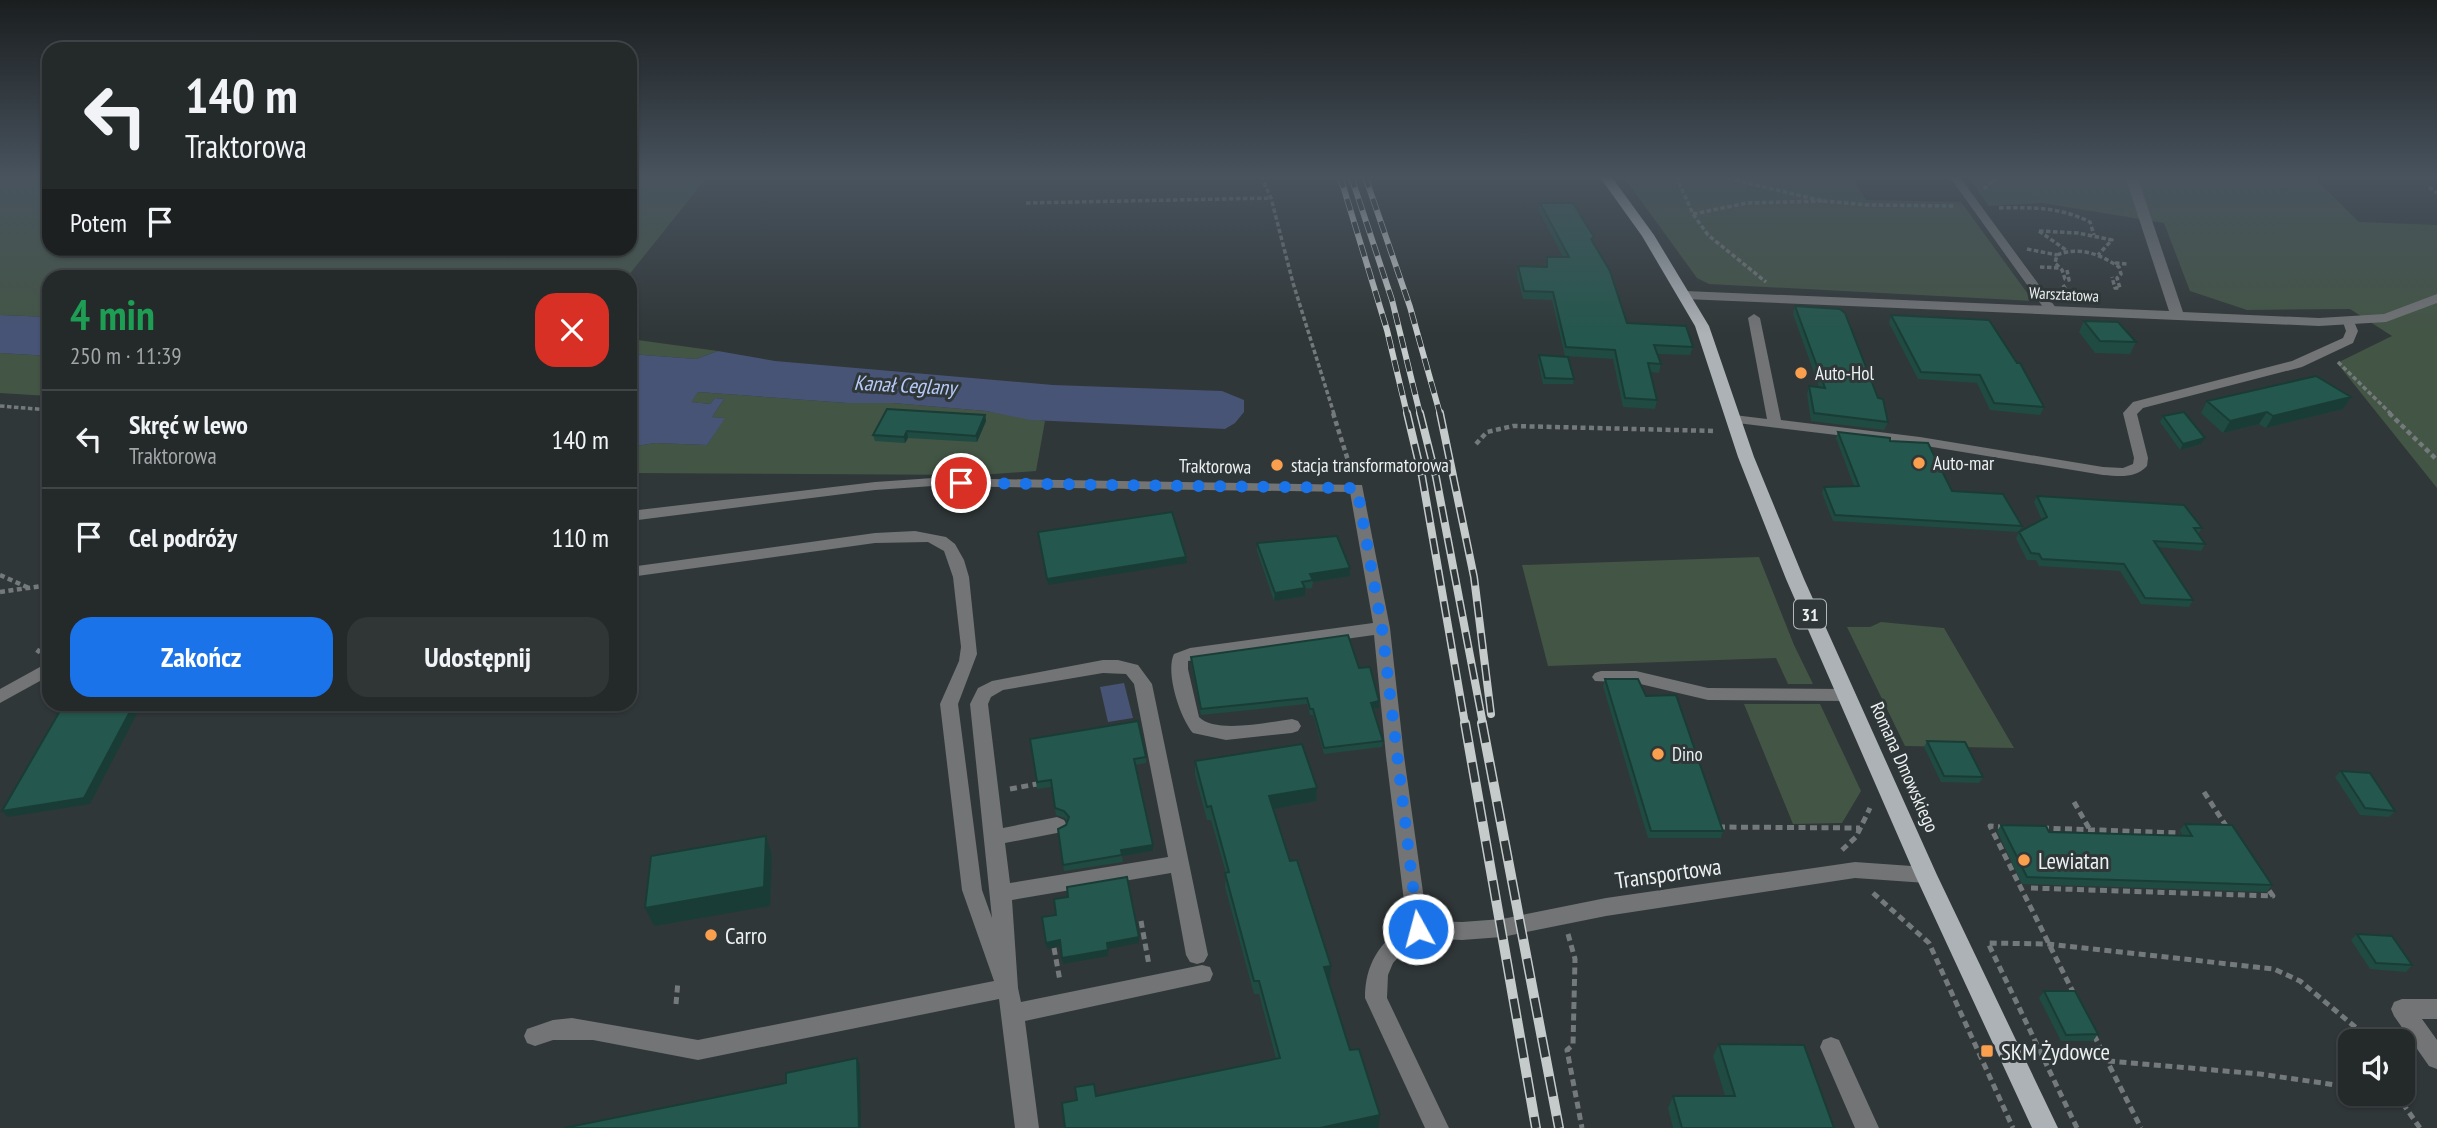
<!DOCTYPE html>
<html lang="pl">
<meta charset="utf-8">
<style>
body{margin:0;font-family:"PT Sans Narrow",sans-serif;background:#303536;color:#f1f3f6;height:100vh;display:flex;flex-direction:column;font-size:26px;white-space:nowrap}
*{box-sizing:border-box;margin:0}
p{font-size:23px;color:#a3a6a8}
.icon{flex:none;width:38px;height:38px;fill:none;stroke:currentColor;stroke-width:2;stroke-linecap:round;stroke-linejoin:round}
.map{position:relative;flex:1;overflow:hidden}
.panel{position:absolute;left:42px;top:270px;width:595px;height:441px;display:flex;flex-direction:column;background:#24292a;border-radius:21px;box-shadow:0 2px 5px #0004,0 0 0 2px #414547}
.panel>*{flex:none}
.hud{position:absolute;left:42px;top:42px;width:595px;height:214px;border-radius:21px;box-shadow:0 2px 5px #0004,0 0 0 2px #414547;background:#24292a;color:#f1f3f6;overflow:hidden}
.tools{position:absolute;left:2338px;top:1029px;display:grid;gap:14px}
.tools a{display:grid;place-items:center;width:77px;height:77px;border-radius:14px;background:#24292a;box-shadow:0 2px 5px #0004,0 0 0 2px #414547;font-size:35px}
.pin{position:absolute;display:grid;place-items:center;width:60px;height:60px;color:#fff;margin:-30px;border:4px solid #fff;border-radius:50%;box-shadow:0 2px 7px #0007}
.me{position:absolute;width:77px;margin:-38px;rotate:353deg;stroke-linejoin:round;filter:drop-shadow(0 0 5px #0008)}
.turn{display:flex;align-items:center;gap:24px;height:147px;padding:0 28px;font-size:32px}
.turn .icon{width:91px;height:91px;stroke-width:2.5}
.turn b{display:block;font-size:49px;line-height:60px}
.then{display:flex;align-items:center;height:66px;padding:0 28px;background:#0003;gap:14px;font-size:26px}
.round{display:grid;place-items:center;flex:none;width:74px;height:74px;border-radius:21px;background:#303536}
.summary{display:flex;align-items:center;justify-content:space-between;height:119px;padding:0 28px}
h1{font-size:42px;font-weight:600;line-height:52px;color:#1e9e55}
.button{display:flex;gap:14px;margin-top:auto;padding:14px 28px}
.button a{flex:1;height:80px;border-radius:21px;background:#1a73e8;color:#fff;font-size:28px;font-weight:600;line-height:80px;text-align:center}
.button a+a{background:#303536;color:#f1f3f6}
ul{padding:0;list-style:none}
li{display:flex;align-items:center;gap:21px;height:98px;padding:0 28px;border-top:2px solid #414547}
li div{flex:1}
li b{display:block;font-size:26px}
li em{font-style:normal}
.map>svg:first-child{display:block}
.green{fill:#435545}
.water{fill:#475476}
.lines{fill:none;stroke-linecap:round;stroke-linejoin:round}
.stream{stroke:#475476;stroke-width:6}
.path-far2{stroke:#747a7b;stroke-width:3.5;stroke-dasharray:4.5 2.5;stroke-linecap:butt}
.path-far1{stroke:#747a7b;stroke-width:4.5;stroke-dasharray:5 3.5;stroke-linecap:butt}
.path{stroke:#747a7b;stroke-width:5;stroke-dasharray:7 4.5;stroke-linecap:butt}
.service{fill:#727476;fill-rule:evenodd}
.minor{fill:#727476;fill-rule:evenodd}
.primary{fill:#adb2b6;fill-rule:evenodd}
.rail-far2-casing{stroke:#c5cacb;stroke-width:6}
.rail-far1-casing{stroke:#c5cacb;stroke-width:8}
.rail-casing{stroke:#c5cacb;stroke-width:10}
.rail-far2{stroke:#303738;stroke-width:4.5;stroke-dasharray:12;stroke-linecap:butt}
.rail-far1{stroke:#303738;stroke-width:5;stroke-dasharray:16;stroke-linecap:butt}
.rail{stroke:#303738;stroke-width:7;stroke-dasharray:20;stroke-linecap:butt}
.wall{fill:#1f4b42}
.shaded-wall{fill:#193d36}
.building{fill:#24574d;stroke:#193d36;stroke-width:2}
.route{stroke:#1a73e8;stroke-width:12;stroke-dasharray:0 21.6}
.poi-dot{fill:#fa9f4e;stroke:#303738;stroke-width:2.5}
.labels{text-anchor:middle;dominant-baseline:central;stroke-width:6;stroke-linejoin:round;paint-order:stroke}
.far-street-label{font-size:16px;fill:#ecf0f1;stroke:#303738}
.shield{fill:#303738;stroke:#b4b8ba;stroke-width:2}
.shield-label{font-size:18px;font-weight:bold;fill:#ecf0f1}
.poi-label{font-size:19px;fill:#ecf0f1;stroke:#303738;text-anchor:start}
.street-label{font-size:19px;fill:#ecf0f1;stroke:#303738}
.water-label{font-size:21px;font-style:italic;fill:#b7cbfa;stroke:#303738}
.near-poi-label{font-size:23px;fill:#ecf0f1;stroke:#303738;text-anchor:start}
.near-street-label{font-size:23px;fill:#ecf0f1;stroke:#303738}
</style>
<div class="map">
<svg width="2437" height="1128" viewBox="0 0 2437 1128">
<rect width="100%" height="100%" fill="#303738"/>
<!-- green -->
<path class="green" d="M0,176H49V248H630V176H708L628,276H49V317L0,315Z
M1623,176H1851L1866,200L1961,202L2033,301L1709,284L1697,278Z
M1968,176H2312L2359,222L2437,225V488L2337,363L2392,336L2350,309L2247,310L2190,291L2164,223L2043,203L1989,206Z
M630,339L718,351L696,359L630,354Z
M0,353L49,356V396L0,393Z
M698,392L847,403H893L986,411L1045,421L1036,471L980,475L630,473V447L655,443L707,445L724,418L712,417L724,399L715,398L710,404L690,402Z
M1759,557L1794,645L1813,684H1788L1776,658L1548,666L1522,565Z
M1881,622L1944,628L2014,748L1905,746L1847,627H1870Z
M1744,704H1820L1861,791L1842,823L1793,824Z"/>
<!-- water -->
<path class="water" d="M0,315L49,317V356L0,353Z
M718,351L775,361L1053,385L1222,391L1244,400V412L1235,423L1225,429L1031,420L986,411L893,403H847L698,392L691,402L710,404L715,398L724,399L712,417L725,418L707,445L655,443L630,447V354L696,359Z
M1124,683L1133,718L1108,722L1100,687Z"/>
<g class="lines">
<!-- stream -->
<path class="stream" d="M630,189L641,176
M578,252L581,248"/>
<!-- path-far2 -->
<path class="path-far2" d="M1261,176L1271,198L1293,283L1334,414
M1676,176L1693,214L1708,235L1766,282
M2429,187L2437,193
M1984,189L1998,176
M1823,201L1869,205L1955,206
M1026,203L1271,198
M1999,208C2032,207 2060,207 2090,222L2094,235
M1693,214L1747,203L1823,201L1718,176
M2039,231L2078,233L2112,240L2098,255
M2039,231L2066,250
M2027,249L2057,255
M2115,263L2128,264
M2040,267L2060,268
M2067,270L2069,280L2065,279L2062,270L2055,263L2057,255C2079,246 2100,254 2119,267L2121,274L2117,278L2120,288H2115L2112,277
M2063,285L2070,296
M2338,362L2391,414
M0,406L49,410"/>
<!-- path-far1 -->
<path class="path-far1" d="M1333,413L1352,473
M2389,413L2437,460
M1476,444L1487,432L1513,426L1716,431
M0,575L29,588
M0,592L49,585
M37,653L49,637"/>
<!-- path -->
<path class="path" d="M1010,789L1037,784
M2204,792L2228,829
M2074,802L2090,830
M1718,827L1860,828
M2005,827L1990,826L2075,996
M2042,828L2180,833
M1842,850L1856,837L1870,808
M2031,888L2273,896L2266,886
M1873,893L1929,943L2013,1128
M1141,921L1149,965
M1568,934L1575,959L1573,1045L1567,1050L1582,1128
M1054,948L1060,981
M676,1004L678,981
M2094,1035L2141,1128
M2108,1061L2260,1074L2350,1087
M2375,1094L2399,1099
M2396,1094L2420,1128
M2077,1128L1988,943L2048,944L2274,969L2300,981L2372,1041"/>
<!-- service -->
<path class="service" d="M1949,176H1959L2056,308V314H2048Z
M1754,314L1760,318L1781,420L1920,437L2103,467L2123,468L2133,464L2134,458L2123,413L2133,402L2292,361L2343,338L2346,331L2343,322L2345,319H2353L2358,331L2353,343L2302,367L2143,408L2137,414L2148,458L2147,466C2135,479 2119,476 2103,475L1920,445L1729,422L1727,419L1734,415L1767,419L1748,318Z
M933,478L1362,485L1390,628L1404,756L1427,921L1462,922L1502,919L1606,898L1855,862L1926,867L1933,869L1936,875L1933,881L1926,883L1855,878L1606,916L1502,937L1462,940L1421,938L1407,948L1393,963L1388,975L1387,998L1449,1128H1425L1365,998C1365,965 1379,942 1407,925L1386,756L1374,635L1188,661V669L1199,717C1215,734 1269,722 1292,719L1298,721L1301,726L1298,731L1292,733L1226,740L1193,733C1180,718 1165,672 1174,654L1190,648L1373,623L1350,492L933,486L875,490L630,521V511L875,482Z
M915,531L946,537L955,544L964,560L969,577L977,654L958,704L982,890L992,918L970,704L978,688L992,681L1103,660H1118L1138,665L1152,684L1208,955L1204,962L1197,964L1190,962L1186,955L1171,873L1012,900L1018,988L1021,1002L1202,965L1210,967L1213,974L1210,981L1025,1021L1039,1128H1015L999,999L698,1060L593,1040H553L535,1046L527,1043L524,1036L527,1029L553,1020L572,1018L698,1040L994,981L962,890L940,704L959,661L961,647L953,577L944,551L928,542L875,543L630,577V567L875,533ZM1103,673L1126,674L1134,684L1168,857L1010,883L1005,843L1057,833L1064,830L1067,825L1064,820L1057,817L1003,828L988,704L991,697L1003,690Z
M49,662V676L0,703V689Z
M1601,671H1636L1708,688L1846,689L1852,690L1855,695L1852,700L1846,701L1708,700L1636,683L1595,681L1592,677L1595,673Z
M2402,999H2437V1019H2422L2437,1040V1069L2429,1066L2394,1016L2391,1009L2394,1002Z
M1831,1037L1839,1040L1879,1128H1855L1820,1047L1823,1040Z"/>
<!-- minor -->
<path class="minor" d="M2125,176H2137L2183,312L2319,318L2384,314L2437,294V303L2386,322L2319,326L1685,299L1678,295L1685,291L2169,311Z"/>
<!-- primary -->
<path class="primary" d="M1599,176H1611L1654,235L1709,326L1754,457L1804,579L1937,875L2058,1128H2032L1915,875L1786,579L1738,457L1695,326L1642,236Z"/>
<defs>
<path id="rail-far2" d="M1340,176L1387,330L1407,414
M1351,176L1392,300L1420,414
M1365,176L1410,307L1440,414"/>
<path id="rail-far1" d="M1407,413L1422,476L1465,724
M1420,413L1436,477L1483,724
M1440,413L1474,577L1491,714"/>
<path id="rail" d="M1465,723L1536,1128
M1482,723L1559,1128"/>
</defs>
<!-- rail-far2 casing -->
<use href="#rail-far2" class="rail-far2-casing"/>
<!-- rail-far1 casing -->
<use href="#rail-far1" class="rail-far1-casing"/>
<!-- rail casing -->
<use href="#rail" class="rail-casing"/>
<!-- rail-far2 -->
<use href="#rail-far2" class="rail-far2"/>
<!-- rail-far1 -->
<use href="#rail-far1" class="rail-far1"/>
<!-- rail -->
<use href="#rail" class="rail"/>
</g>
<!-- wall -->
<path class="wall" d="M1540,203L1593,242L1627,323L1693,347L1690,355L1658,354L1661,364L1659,373L1650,372L1657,400L1655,409L1623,407L1613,359L1565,356L1552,300L1523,299L1517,275L1518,266L1545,267L1547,257H1563L1539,211Z
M1795,306L1888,422L1884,430L1811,421L1807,394L1809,386L1819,387L1793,314Z
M1891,315L2044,407L2040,415L1990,410L1977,383L1918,379L1889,323Z
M2084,321L2136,342L2130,354L2095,353L2079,332Z
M1539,355L1574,379L1573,384H1543L1538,361Z
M2351,397L2343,409L2266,428L2259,424L2223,433L2201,413L2207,401Z
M985,415L986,421L977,442L908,438L905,443L875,441L873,435Z
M2163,416L2201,444L2180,450L2160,422Z
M1838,432L1890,441L1952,491L2022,526L2019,532L2042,520L2034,502L2037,496L2202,528L2198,534L2205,544L2201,551L2158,547L2193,600L2189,607L2141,604L2120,571L2039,566L2036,560H2027L2016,538L2019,532L1833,521L1822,493L1824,487L1854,486L1836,438Z
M1257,543L1350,576L1313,582L1312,588L1305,589V596L1274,601L1257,551Z
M1191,657L1359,668L1379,708L1373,709L1383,741L1382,747L1324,754L1313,715H1310L1307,704L1201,715L1191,663Z
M1605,679L1646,696L1723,831L1721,838H1648L1603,686Z
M1030,739L1146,757V763L1136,765L1153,845V851L1122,856L1123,862L1064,871L1058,829L1066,825L1067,821L1065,818L1056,815L1051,787L1037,789Z
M1927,741L1983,777L1979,783L1941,782L1924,747Z
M1195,761L1317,788L1316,801L1274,809L1330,980H1328L1350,1050L1378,1128L1096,1096L1276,1058L1259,994H1254L1225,887L1226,873L1211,820H1207L1195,775Z
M2341,771L2395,811L2389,817L2360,815L2335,777Z
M2185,824L2272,885L2267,892L2022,884L1997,831L2001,825L2049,832L2183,836L2180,830Z
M2357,934L2412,965L2406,972L2370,969L2351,940Z
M2044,991L2098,1034L2093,1041H2061L2039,998Z
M1719,1044L1834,1128H1673L1668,1108L1673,1096H1725L1713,1056Z"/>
<!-- shaded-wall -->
<path class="shaded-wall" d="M2351,397L2343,409L2266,428L2273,416Z
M2267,412L2259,424L2223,433L2230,421Z
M985,415L986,421L977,442L976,436Z
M907,431L908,438L905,443L904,437Z
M2205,438L2201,444L2180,450L2183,444Z
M1186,557L1187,563L1048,585L1047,579Z
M1350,568V576L1313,582L1310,574Z
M1305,588V596L1274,601L1275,593Z
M1379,701V708L1370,709L1371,703Z
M134,704H142L90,804L8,817L2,811Z
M1317,788L1316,801L1269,810V796Z
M766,836L772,855L770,906L654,926L645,908Z
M1153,845V851L1122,856L1121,850Z
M1139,937V943L1107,949V943Z
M1060,940V946L1047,949L1046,943Z
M1108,950V956L1063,964L1062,958Z
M1331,966L1330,980L1323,981L1324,967Z
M857,1058L860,1066L861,1128H859Z
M1380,1115L1378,1128H1320Z"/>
<!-- building -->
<path class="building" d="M1540,203H1573L1594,237L1591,239L1610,271L1627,323L1686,326L1693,347L1654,345L1661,364L1648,363L1657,400L1625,398L1615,350L1566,347L1553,292L1524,291L1518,266L1547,267V257H1569Z
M1795,306L1840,309L1845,313L1878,398L1883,399L1888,422L1814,413L1809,386L1825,388Z
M1891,315L1989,320L2017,363H2020L2044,407L1994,403L1980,375L1921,372Z
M2084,321L2118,322L2136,342L2100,341Z
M1539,355L1568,357L1574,379L1545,378Z
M2316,376L2351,397L2273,416L2267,412L2230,421L2207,401Z
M887,409L985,415L976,436L907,431L904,437L873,435Z
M2184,412L2205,438L2183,444L2163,416Z
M1838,432L1890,438V441L1928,443L1952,491L2003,494L2022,526L1835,515L1824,487L1859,486Z
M2037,496L2184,505L2202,528H2194L2205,544L2154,541L2193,600L2145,598L2124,564L2042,559L2039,554L2031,553L2019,532L2047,517Z
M1172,512L1186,557L1047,579L1038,532Z
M1337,536L1350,568L1310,574L1313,580L1302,582L1305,588L1275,593L1257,543Z
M1348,635L1359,668L1370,667L1379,701L1371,703L1383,741L1324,748L1313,709H1310L1307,698L1201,709L1191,657Z
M1605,679H1638L1646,696L1676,695L1723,831H1651Z
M64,704H134L84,798L2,811Z
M1138,721L1146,757L1134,759L1153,845L1121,850L1122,855L1063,865L1058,829L1066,825L1069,817L1064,811L1055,808L1051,780L1037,782L1030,739Z
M1927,741L1965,742L1983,777L1944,776Z
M1302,744L1317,788L1269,796L1290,861L1297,860L1331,966L1324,967L1350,1050L1359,1049L1380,1115L1320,1128H1065L1062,1103L1077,1100L1075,1087L1094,1084L1096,1096L1280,1058L1259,981H1254L1225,873L1229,872L1211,806L1207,807L1195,761Z
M2341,771L2370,773L2395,811L2365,808Z
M2185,824L2232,825L2272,885L2027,877L2001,825L2046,826L2049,832L2192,836Z
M766,836L764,887L645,908L651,856Z
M1127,877L1139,937L1107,943L1108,950L1062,958L1060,940L1046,943L1042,917L1056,915L1054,899L1068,897L1067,887Z
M2357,934L2392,936L2412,965L2376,963Z
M2044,991H2075L2098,1034L2066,1035Z
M1719,1044L1804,1045L1834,1128H1682L1673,1096H1735Z
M857,1058L859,1128H564L786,1083V1073Z"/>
<!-- sky -->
<linearGradient id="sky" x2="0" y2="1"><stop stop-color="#1a1e1f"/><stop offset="0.53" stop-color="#48535e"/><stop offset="1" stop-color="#48535e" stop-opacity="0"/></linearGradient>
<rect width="2437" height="334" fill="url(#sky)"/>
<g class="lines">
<!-- route -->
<path class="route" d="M961,483L1357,488L1382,628L1418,929"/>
</g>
<!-- markers -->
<g class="poi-dot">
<circle cx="1801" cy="373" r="7"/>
<circle cx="1919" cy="463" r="7"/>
<circle cx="1277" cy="465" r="7"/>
<circle cx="1658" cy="754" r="7"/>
<circle cx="2024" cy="860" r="7"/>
<circle cx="711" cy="935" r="7"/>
<rect x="1980" y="1044" width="14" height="14" rx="3.5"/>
</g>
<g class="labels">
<!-- far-street labels -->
<g class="far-street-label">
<text transform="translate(2064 294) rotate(3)">Warsztatowa</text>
</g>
<!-- shield labels -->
<rect class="shield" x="1794" y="599.5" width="32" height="29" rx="5"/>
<g class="shield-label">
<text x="1810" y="614">31</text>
</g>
<!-- poi labels -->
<g class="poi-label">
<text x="1815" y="373">Auto-Hol</text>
<text x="1933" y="463">Auto-mar</text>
<text x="1291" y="465">stacja transformatorowa</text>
<text x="1672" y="754">Dino</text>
</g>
<!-- street labels -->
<g class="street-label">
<text transform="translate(1215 466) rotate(1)">Traktorowa</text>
<text transform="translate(1905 767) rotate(66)">Romana Dmowskiego</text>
</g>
<!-- water labels -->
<g class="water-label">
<text transform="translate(905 385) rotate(3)">Kanał Ceglany</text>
</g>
<!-- near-poi labels -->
<g class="near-poi-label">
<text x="2038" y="860">Lewiatan</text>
<text x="725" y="935">Carro</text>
<text x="2001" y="1051">SKM Żydowce</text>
</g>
<!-- near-street labels -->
<g class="near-street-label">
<text transform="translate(1668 873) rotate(-8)">Transportowa</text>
</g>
</g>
</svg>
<div class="tools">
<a><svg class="icon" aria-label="sound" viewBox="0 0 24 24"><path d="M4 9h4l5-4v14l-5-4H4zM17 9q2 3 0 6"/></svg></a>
</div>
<div class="pin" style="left:961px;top:483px;background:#d93025"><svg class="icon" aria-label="arrive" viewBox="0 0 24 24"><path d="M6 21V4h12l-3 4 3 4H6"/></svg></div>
<svg class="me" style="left:1418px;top:929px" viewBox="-20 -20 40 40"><circle r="17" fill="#1a73e8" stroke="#fff" stroke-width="3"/><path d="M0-11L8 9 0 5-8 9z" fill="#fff"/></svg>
<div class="hud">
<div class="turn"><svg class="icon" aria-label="left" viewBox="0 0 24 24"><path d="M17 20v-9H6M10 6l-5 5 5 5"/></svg><div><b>140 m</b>Traktorowa</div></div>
<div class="then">Potem<svg class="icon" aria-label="arrive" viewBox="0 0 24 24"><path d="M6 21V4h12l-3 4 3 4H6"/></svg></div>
</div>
<section class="panel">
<div class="summary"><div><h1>4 min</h1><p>250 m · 11:39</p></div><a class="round" style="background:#d93025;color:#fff"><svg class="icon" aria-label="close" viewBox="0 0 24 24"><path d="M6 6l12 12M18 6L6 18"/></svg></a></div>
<ul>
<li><svg class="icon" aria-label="left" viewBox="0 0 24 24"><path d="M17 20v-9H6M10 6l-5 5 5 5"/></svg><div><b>Skręć w lewo</b><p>Traktorowa</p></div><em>140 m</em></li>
<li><svg class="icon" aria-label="arrive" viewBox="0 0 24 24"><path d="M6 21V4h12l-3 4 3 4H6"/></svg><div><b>Cel podróży</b></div><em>110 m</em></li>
</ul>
<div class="button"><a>Zakończ</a><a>Udostępnij</a></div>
</section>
</div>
